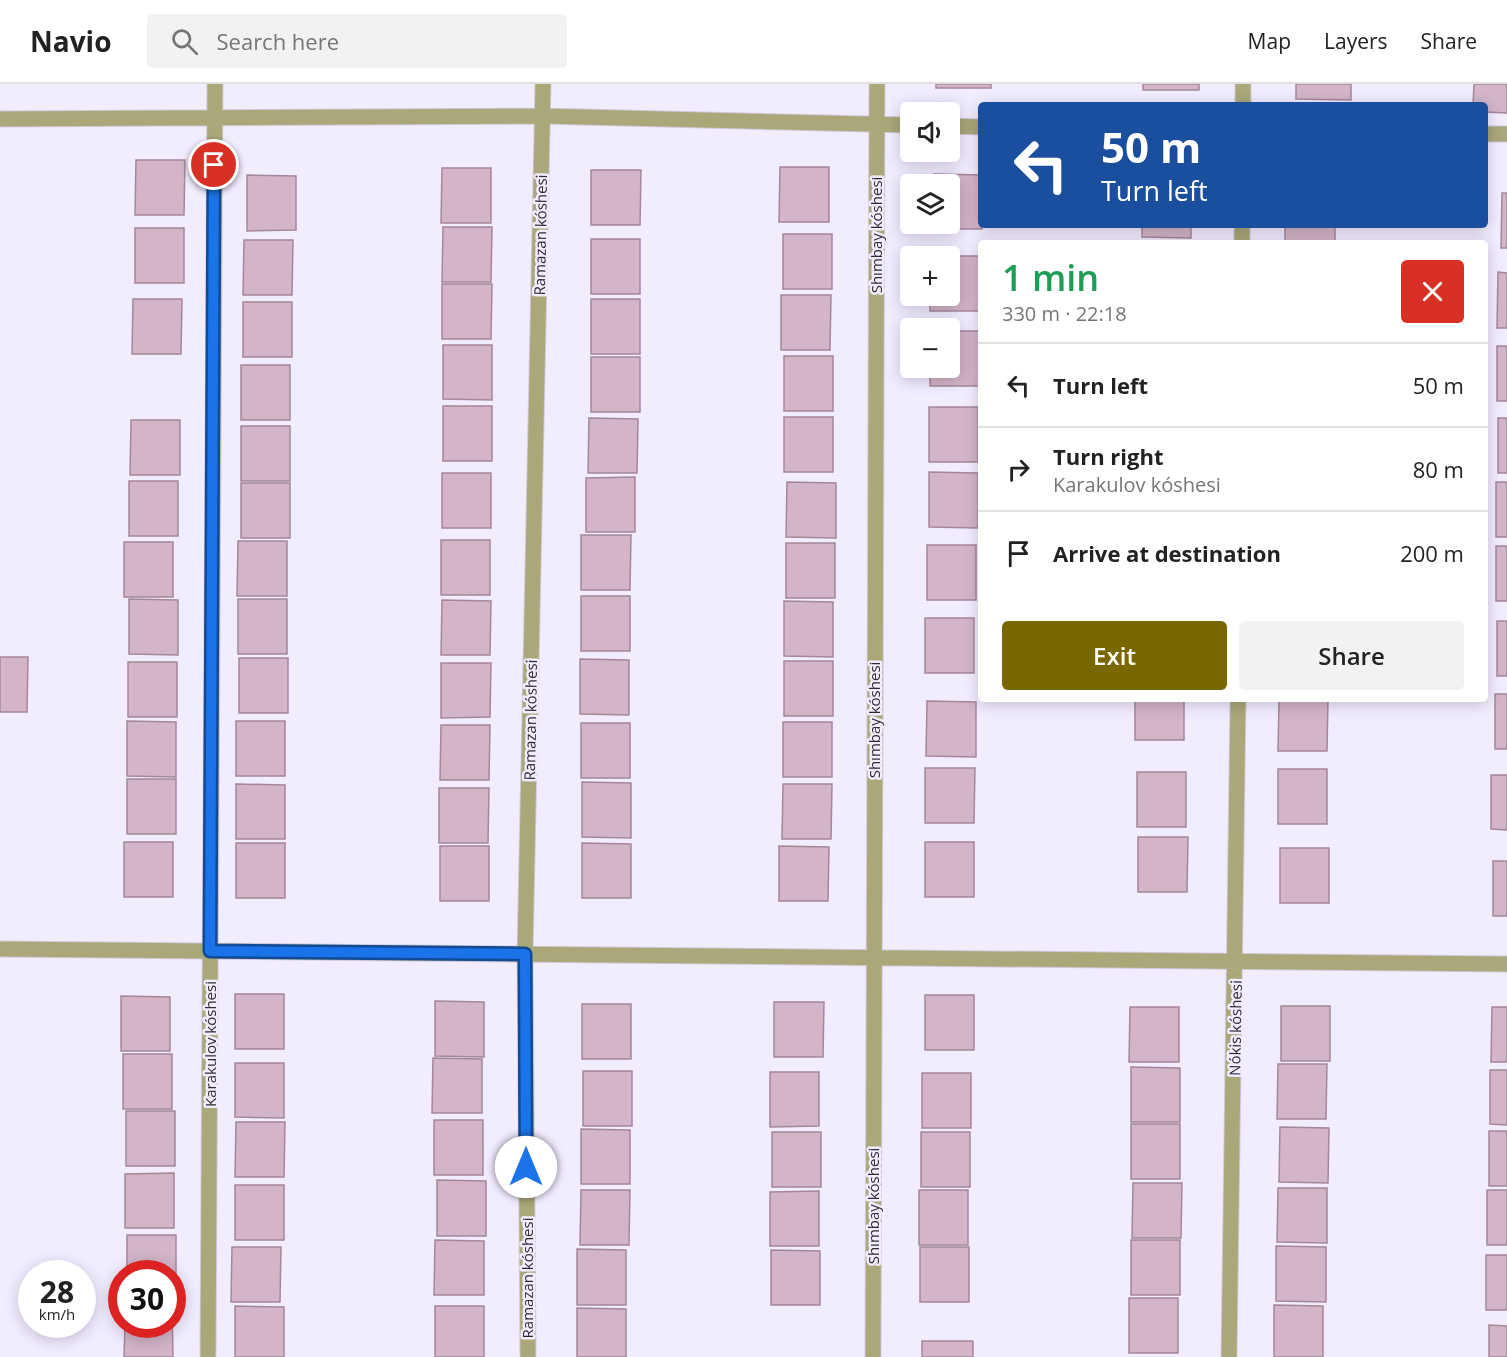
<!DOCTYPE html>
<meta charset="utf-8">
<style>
body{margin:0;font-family:"Open Sans",sans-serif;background:#f2f2f2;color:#222;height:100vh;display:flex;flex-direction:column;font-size:22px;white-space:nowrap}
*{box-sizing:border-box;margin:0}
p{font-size:20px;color:#767676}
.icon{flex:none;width:33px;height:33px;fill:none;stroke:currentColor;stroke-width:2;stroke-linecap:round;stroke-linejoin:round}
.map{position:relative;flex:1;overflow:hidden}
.drawer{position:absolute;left:978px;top:156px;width:510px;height:462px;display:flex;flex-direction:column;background:#fff;border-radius:6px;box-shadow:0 3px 15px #0003}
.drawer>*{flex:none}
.hud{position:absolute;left:978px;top:18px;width:510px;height:126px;border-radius:6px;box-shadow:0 3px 15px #0003;background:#1a4fa0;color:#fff;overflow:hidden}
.controls{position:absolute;left:900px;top:18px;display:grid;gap:12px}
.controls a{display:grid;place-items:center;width:60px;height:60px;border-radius:6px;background:#fff;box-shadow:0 3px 15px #0003;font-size:30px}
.speed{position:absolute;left:18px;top:1176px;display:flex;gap:12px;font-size:30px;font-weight:700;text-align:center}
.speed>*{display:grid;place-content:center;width:78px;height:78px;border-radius:50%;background:#fff;box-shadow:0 3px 15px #0003;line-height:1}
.speed small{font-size:15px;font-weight:400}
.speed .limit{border:9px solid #d22;background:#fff;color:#111}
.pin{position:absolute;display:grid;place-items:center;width:51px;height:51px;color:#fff;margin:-26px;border:3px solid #fff;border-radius:50%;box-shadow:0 2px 6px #0007}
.me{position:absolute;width:66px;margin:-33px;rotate:0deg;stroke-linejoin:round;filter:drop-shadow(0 0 4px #0008)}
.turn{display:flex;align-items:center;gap:21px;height:126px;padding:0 24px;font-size:27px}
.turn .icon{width:78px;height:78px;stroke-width:2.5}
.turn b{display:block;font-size:42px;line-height:51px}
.round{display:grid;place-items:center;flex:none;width:63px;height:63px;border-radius:6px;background:#f2f2f2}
.overview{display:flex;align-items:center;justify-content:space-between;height:102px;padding:0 24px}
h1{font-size:36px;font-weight:600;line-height:45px;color:#1e9e55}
.primary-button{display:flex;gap:12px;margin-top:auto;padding:12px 24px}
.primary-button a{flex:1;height:69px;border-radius:6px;background:#796800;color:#fff;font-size:24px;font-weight:600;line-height:69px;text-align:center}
.primary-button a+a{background:#f2f2f2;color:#222}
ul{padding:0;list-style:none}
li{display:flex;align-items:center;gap:18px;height:84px;padding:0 24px;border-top:2px solid #e0e0e0}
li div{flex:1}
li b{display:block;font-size:22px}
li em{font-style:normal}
header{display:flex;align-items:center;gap:36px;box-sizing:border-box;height:84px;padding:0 30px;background:#fff;border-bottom:2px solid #e0e0e0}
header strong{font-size:28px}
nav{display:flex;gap:33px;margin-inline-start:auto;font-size:21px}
.search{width:420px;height:54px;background:#f2f2f2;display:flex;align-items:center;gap:15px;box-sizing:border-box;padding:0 21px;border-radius:6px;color:#767676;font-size:22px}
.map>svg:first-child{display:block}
.building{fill:#d3b4c8;stroke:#a5879a;stroke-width:1.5}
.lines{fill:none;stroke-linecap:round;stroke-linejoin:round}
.minor-casing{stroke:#cfc9db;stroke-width:17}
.minor{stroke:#aaa779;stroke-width:15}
.route-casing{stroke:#114b97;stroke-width:15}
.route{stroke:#1a73e8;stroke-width:10}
.labels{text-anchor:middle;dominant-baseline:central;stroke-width:5;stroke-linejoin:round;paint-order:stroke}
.street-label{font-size:15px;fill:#2f2a36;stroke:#f2ecff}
</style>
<header>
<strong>Navio</strong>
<div class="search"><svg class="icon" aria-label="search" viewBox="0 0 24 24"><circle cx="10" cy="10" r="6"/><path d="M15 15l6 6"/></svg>Search here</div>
<nav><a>Map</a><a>Layers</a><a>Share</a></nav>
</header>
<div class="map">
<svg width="1507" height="1273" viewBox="0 0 1507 1273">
<rect width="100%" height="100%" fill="#f2ecff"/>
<!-- building -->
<path class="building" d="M936,0H991V4H936Z
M1143,0H1199V6H1143Z
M1296,0H1351V16L1296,15Z
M1474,0H1507V29L1485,28V21H1473Z
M136,76H185L184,131H135Z
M780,83H829V138H779Z
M442,84H491V139H441Z
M591,86H641L640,141H591Z
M934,90L981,91L982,145H933V140H950V100H934Z
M247,91L296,92V146L247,147Z
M1502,109H1507V164H1501Z
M1142,141H1191V154L1142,153Z
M1285,141H1335V157H1285Z
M443,143H492L491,198H442Z
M135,144H184V199H135Z
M783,150H832V205H783Z
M591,155H640V210H591Z
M244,156H293L292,211H243Z
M931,172H980L979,227H930V212H950V172Z
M1498,188L1507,189V244H1497Z
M442,200H492L491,255H442Z
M781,211H831L830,266H781Z
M133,215H182L181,270H132Z
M591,215H640V270H591Z
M243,218H292V273H243Z
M950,247H979V302H930V284H950Z
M443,261H492V316L443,315Z
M1497,262H1507V317H1497Z
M784,272H833V327H784Z
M591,273H640V328H591Z
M241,281H290V336H241Z
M443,322H492V377H443Z
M929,323H978V378H929Z
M784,333H833V388H784Z
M589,334L638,335L637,389H588Z
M1498,334H1507V389H1498Z
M131,336H180V391H130Z
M241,342H290V397H241Z
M929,388L978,389V444L929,443Z
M442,389H491V444H442Z
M635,393V448H586V394Z
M129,397H178V452H129Z
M787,398L836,399V454L786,453Z
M1496,398H1507V453H1496Z
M241,399H290V454H241Z
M581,451H631L630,506H581Z
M441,456H490V511H441Z
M238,457H287V512H237Z
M124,458H173V513H124Z
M786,459H835V514H786Z
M927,461H976V516H927Z
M1496,462H1507V517H1496Z
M581,512H630V567H581Z
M129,515L178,516V571L129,570Z
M238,515H287V570H238Z
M442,516L491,517L490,571H441Z
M784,517L833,518V573L784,572Z
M925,534H974V589H925Z
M1497,537H1507V592H1497Z
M0,573H28L27,628H0Z
M239,574H288V629H239Z
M580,575L629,576V631L580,630Z
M784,577H833V632H784Z
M128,578H177V633H128Z
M441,579H491L490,633L441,634Z
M1495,610H1507V665H1495Z
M1135,615H1184V656H1135Z
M1279,615H1328L1327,667H1278Z
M927,617L976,618V673L926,672Z
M127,637L176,638V693L127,692Z
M236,637H285V692H236Z
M783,638H832V693H783Z
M581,639H630V694H581Z
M441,641H490L489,696H440Z
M925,684H975L974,739H925Z
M1278,685H1327V740H1278Z
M1137,688H1186V743H1137Z
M1491,691H1507V746L1491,745Z
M127,695H176V750H127Z
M582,698L631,699V754L582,753Z
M236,700L285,701V755H236Z
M783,700H832L831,755H782Z
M439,704H489L488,759H439Z
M1138,753H1188L1187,808H1138Z
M124,758H173V813H124Z
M925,758H974V813H925Z
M236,759H285V814H236Z
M582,759L631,760V814H582Z
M440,762H489V817H440Z
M779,762L829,763L828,817H779Z
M1280,764H1329V819H1280Z
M1493,777H1507V832H1493Z
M235,910H284V965H235Z
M925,911H974V966H925Z
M121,912L170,913V967H121Z
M435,917L484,918V973L435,972Z
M774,918H824L823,973H774Z
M582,920H631V975H582Z
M1281,922H1330V977H1281Z
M1130,923H1179V978H1129Z
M1492,923H1507V978H1491Z
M123,970H172V1025H123Z
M433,974L482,975V1029H432Z
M235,979H284V1034L235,1033Z
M1278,980H1327L1326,1035H1277Z
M1131,983L1180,984V1038H1131Z
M1490,986H1507V1041L1490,1040Z
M583,987H632V1042H583Z
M770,988H819V1042L770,1043Z
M922,989H971V1044H922Z
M126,1027H175V1082H126Z
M434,1036H483V1091H434Z
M236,1038H285L284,1093H235Z
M1131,1040H1180V1095H1131Z
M1280,1043L1329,1044L1328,1099L1279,1098Z
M581,1045L630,1046V1100H581Z
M1489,1047H1507V1102H1489Z
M772,1048H821V1103H772Z
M921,1048H970V1103H921Z
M174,1089V1144H125V1090Z
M437,1096L486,1097V1152H437Z
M1133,1099H1182L1181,1154H1132Z
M235,1101H284V1156H235Z
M1278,1104H1327V1159L1277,1158Z
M581,1106H630L629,1161H580Z
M919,1106H968V1161H919Z
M1487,1106H1507V1161H1487Z
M819,1107V1162H770V1108Z
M127,1151H176V1206H172V1190H127Z
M435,1156L484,1157V1211H434Z
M1131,1156H1180V1211H1131Z
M1276,1162L1326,1163V1218L1276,1217Z
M232,1163H281L280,1218H231Z
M920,1163H969V1218H920Z
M577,1165L626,1166V1221H577Z
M771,1166L820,1167V1221H771Z
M1486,1171H1507V1226H1486Z
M1129,1214H1178V1269H1129Z
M1274,1221L1323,1222V1273H1274Z
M235,1222L284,1223V1273H235Z
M435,1222H484V1273H435Z
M172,1223L173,1273H124L125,1240H172Z
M577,1224L626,1225V1273H577Z
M1489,1241L1507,1242V1273H1489Z
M922,1257H973V1273H922Z"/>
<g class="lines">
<defs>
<path id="minor" d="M1243,21V0
M0,35L542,32L910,41
M950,42L981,43
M1485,50H1507
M1242,159V141
M0,865L1507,880
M208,1273L215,0
M528,1273L525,870L543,0
M873,1273L877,0
M1229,1273L1238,615"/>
</defs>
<!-- minor casing -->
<use href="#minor" class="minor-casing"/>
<!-- minor -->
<use href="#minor" class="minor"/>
</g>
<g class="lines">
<defs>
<path id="route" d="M214,81L210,867L525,870L526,1083"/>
</defs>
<!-- route casing -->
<use href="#route" class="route-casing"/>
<!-- route -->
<use href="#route" class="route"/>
</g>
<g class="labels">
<!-- street labels -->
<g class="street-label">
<text transform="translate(540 151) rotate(-89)">Ramazan kóshesi</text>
<text transform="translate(876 151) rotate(-90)">Shımbay kóshesi</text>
<text transform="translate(530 636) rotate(-89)">Ramazan kóshesi</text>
<text transform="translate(874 636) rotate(-90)">Shımbay kóshesi</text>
<text transform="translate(1235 944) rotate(-89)">Nókis kóshesi</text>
<text transform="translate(210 960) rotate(-90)">Karakulov kóshesi</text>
<text transform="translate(873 1122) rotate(-90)">Shımbay kóshesi</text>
<text transform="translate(527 1194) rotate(-90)">Ramazan kóshesi</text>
</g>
</g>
</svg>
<div class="controls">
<a><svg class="icon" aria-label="sound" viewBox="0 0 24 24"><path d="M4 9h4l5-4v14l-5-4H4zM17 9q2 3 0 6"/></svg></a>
<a><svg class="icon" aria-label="layers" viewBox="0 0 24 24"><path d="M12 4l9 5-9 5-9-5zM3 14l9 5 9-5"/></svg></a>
<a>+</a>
<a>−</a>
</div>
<div class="speed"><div>28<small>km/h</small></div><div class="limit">30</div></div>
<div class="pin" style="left:214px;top:81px;background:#d93025"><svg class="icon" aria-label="arrive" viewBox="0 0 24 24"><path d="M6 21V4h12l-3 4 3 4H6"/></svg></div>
<svg class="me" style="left:526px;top:1083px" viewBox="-20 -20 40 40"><circle r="19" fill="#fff"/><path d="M0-13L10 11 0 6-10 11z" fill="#1a73e8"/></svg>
<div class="hud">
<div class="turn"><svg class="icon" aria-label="left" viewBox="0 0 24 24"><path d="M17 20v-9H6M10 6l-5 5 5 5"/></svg><div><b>50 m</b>Turn left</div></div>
</div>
<section class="drawer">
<div class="overview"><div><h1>1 min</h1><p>330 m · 22:18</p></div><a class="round" style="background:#d93025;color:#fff"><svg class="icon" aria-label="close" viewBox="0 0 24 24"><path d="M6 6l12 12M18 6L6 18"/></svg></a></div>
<ul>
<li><svg class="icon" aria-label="left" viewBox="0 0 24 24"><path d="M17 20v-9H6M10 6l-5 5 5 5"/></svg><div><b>Turn left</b></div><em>50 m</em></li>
<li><svg class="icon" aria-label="right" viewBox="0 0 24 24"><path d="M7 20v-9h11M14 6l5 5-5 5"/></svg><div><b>Turn right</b><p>Karakulov kóshesi</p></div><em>80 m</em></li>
<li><svg class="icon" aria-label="arrive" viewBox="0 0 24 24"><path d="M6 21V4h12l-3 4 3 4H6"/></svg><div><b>Arrive at destination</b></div><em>200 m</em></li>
</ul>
<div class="primary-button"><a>Exit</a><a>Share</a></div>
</section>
</div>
